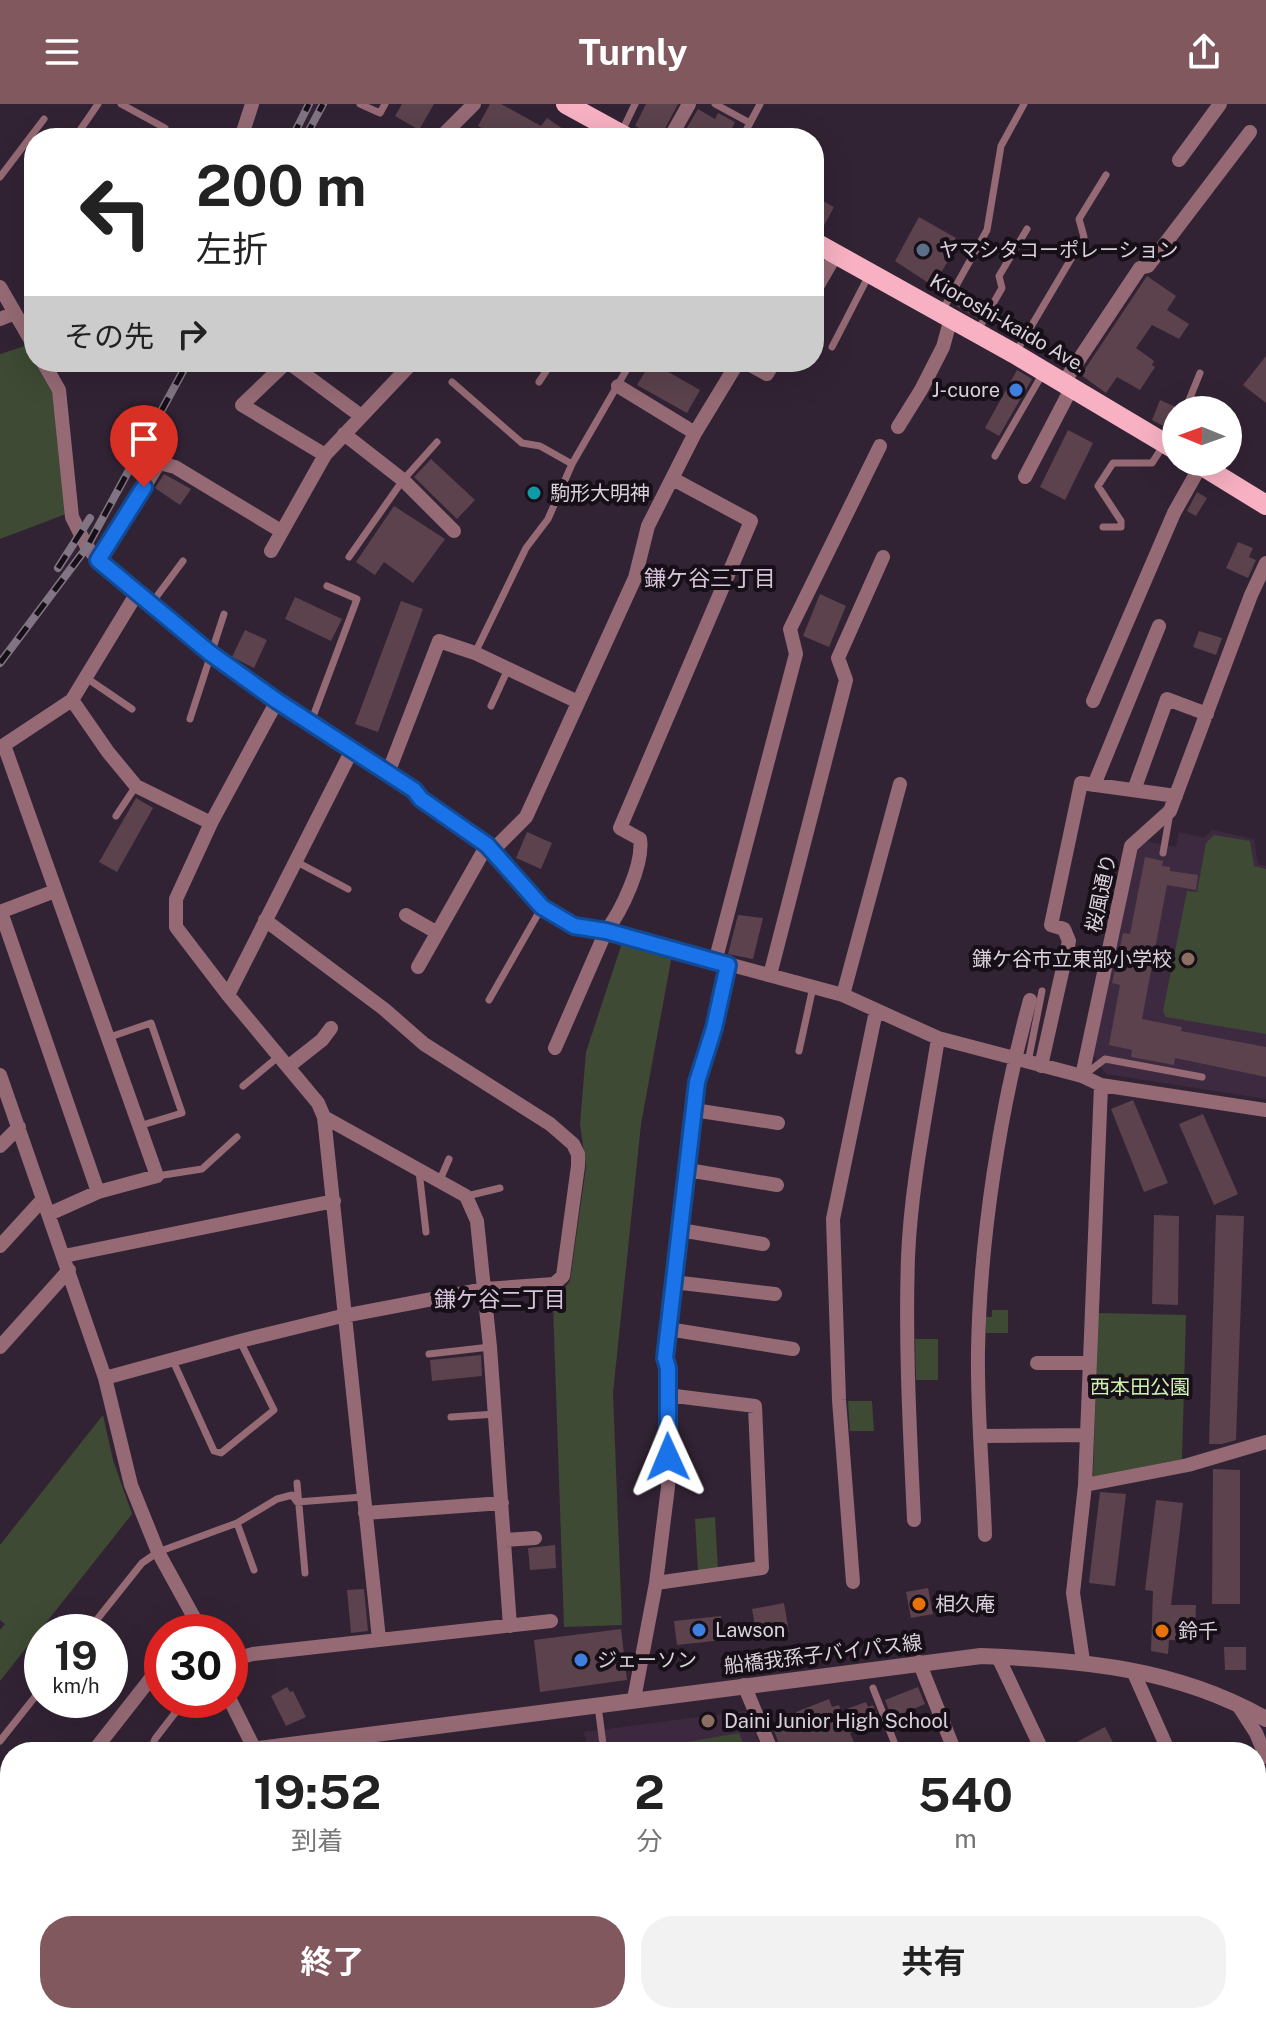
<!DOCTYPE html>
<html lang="ja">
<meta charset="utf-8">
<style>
body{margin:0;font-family:"Public Sans","Noto Sans JP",sans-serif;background:#f2f2f2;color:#222;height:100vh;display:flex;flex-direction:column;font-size:30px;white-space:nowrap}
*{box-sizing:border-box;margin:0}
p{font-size:26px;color:#767676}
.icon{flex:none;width:44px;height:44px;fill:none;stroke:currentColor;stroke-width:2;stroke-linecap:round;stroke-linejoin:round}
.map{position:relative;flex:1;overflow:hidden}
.drawer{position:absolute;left:0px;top:1638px;width:1266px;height:282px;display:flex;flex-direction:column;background:#fff;border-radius:32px 32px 0 0;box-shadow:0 8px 32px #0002}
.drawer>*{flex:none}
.guide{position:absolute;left:24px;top:24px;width:800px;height:244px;border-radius:32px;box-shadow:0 8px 32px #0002;background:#fff;color:#222;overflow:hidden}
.needle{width:52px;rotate:271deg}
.fabs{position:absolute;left:1162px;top:292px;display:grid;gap:16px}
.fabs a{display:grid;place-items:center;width:80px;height:80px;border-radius:50%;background:#fff;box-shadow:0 8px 32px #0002;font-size:40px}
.speed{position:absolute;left:24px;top:1510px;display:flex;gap:16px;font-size:40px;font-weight:700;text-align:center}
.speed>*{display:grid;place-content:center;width:104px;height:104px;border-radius:50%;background:#fff;box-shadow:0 8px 32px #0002;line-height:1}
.speed small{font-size:20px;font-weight:400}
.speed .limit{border:12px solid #d22;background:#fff;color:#111}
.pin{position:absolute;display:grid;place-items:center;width:68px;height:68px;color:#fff;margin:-82px -34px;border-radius:50% 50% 50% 0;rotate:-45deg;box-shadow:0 0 8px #0007}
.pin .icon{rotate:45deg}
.me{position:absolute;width:88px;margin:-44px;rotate:359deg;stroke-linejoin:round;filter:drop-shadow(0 0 6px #0008)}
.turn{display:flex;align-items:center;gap:28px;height:168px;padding:0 40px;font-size:36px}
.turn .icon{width:104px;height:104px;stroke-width:2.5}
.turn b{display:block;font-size:56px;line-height:68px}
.then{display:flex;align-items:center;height:76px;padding:0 40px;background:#0003;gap:16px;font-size:30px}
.eta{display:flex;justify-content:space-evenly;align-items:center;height:136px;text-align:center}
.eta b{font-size:48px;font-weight:700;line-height:56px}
.cta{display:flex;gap:16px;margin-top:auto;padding:16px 40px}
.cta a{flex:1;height:92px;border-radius:32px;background:#80585e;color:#fff;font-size:32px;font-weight:700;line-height:92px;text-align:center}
.cta a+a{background:#f2f2f2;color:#222}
header{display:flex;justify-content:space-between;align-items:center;height:104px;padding:0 40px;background:#80585e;color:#fff;font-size:36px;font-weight:700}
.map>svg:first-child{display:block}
.built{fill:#3e2a40}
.green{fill:#3e4a34}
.building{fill:#5b424c}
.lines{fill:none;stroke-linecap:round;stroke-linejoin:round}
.service{stroke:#956a75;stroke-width:7}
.minor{stroke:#956a75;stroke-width:14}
.tertiary{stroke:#956a75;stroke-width:16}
.primary{stroke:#f7b1c3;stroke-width:20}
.rail-casing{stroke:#817483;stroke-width:8}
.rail{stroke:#160f17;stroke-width:5;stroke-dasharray:15;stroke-linecap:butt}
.route-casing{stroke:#114b97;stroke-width:20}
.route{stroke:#1a73e8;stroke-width:14}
.service-dot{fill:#5c6f8a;stroke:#160f17;stroke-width:3}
.shop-dot{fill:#3f7fe0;stroke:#160f17;stroke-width:3}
.culture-dot{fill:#0f9aa8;stroke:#160f17;stroke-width:3}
.education-dot{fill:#8d6e63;stroke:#160f17;stroke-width:3}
.food-dot{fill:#e8710a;stroke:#160f17;stroke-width:3}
.labels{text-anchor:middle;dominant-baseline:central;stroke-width:8;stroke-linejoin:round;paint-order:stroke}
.poi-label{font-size:20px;fill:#dbd1dc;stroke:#160f17;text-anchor:start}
.street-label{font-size:20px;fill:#dbd1dc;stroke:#160f17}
.park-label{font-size:20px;fill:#cef1af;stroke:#160f17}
.neighbourhood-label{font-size:22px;fill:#d8c4da;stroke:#160f17}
</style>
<header><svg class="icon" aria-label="menu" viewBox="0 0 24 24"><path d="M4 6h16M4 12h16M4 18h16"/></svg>Turnly<svg class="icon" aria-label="share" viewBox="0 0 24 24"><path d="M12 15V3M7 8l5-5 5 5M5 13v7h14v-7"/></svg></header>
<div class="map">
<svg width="1266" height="1919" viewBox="0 0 1266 1919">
<rect width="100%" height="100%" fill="#322334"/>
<!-- built -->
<path class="built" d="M1212,726L1254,735L1258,760L1266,762V995L1106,970L1092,949L1131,745L1144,737L1176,743L1179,728L1204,734Z
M746,1607L763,1648H588L584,1628Z
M549,1910H686L671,1916V1919H553Z"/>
<!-- green -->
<path class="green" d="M28,241L34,250V258H39L53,286L66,410L0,435V250Z
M1214,731L1250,737L1254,762L1266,765V930L1166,913L1163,907L1187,787L1197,788L1206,739Z
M622,839L672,851L641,1020L613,1289L622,1521L564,1523L553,1199L570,1177L586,1063L580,1020L586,948Z
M992,1206H1008V1229H986V1213H992Z
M1098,1209L1186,1211L1182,1355L1093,1373Z
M915,1235H938V1276H916Z
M848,1297H872L874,1327H850Z
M103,1311L113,1356L132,1410L0,1577V1526L5,1520L0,1516V1441Z
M715,1413L718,1466L698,1468L695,1415Z
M739,1629L745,1644L757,1640L760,1648H630Z"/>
<!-- building -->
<path class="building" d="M402,0H434L419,26L395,12Z
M490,0H501L541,22L547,14L576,34H500L478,22Z
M646,0H678L660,34L635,22Z
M698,5L715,15L718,9L735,18L727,34H719L705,27L701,34H681Z
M814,92L834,103L821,127L814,125Z
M919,113L956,134L944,155L948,157L933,182L895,157Z
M1147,172L1176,192L1167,206L1189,220L1179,235L1152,221L1136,244L1154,257L1152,261L1155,263L1140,286L1117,273L1106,289L1081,271Z
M964,189L985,201L977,214L956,202Z
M1266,252V299L1243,281Z
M651,258L700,286L687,309L637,281Z
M1017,266L1032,275L999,332L985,324Z
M1160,296L1178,304L1167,324L1152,316Z
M1068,326L1093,339L1065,396L1040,383Z
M431,355L475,396L457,415L414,373Z
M164,370L191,385L180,401L155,384Z
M1197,388L1207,394L1196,412L1187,407Z
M394,402L445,435L413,479L384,458L375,471L356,458Z
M1238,438L1253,444L1249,453L1256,456L1248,474L1226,464Z
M820,490L846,502L829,543L803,532Z
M295,493L342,515L331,537L285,515Z
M401,497L423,505L378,628L355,620Z
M245,526L267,536L254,564L232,553Z
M1199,527L1222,534L1216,551L1193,543Z
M136,694L153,704L117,768L99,758Z
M527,728L552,739L541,765L516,754Z
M1145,753L1163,757L1162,762L1170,763V767L1198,771L1196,786L1167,781L1142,915L1182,923L1181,927L1266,943V973L1175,954L1174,961L1131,953L1132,946L1109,941L1120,881L1112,879L1123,829L1130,830Z
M738,811L763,814L753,855L728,850Z
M1133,996L1168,1079L1144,1088L1111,1005Z
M1203,1010L1238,1090L1214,1101L1179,1020Z
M1154,1111L1179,1112L1178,1201L1152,1200Z
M1216,1111L1244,1112L1236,1336L1222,1340H1209Z
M481,1251L482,1272L432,1277L430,1256Z
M1213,1365L1240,1366V1500H1212Z
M1100,1388L1126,1390L1115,1482L1089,1479Z
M1156,1396L1183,1399L1171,1501H1196L1195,1537L1169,1536L1168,1550L1151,1547L1153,1487L1145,1486Z
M555,1441L556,1464L530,1466L528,1444Z
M928,1484L933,1510L911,1514L906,1488Z
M364,1485L368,1527L351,1529L347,1486Z
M784,1499L789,1528L757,1533L752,1505Z
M721,1512L723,1536L677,1541L674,1517Z
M621,1525L627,1576L540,1588L534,1536Z
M1224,1543H1246V1566H1225Z
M287,1583L290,1588L293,1587L306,1613L286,1622L271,1592Z
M918,1583L925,1600L892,1614L885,1596Z
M829,1595L832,1603L839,1601L841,1607L866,1598L868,1603L873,1601L880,1618L850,1629L858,1648H782L773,1624L800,1616L796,1608Z
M1105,1623L1118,1648H1058Z"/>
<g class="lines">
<!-- service -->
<path class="service" d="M121,0L165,24L160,34
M360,0L380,9L385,0
M715,0L750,19
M622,27L635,0
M80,34L76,32L98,0
M742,34L760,0
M0,73L44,15
M942,207L987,126L1001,42L1024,0
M978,226L1002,184L999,172L1027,125
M832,243L869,171
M1016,248L1084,133L1079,115L1106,71
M452,278L522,339L540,342L572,360
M539,278L552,258
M1185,306L1200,269
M995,352L1043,269
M1103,423H1121V417L1098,382L1113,359H1152L1176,322
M349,453L403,376L437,338
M151,500L183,457
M475,549L526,444L548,415L572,360L631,258
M85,573L132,605
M491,602L508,565
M190,615L224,510
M311,618L357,495L327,482
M116,712L136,682
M1163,749L1170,709
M295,757L348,785
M489,896L542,803
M107,934L151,919L182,1009L139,1022
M799,947L813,883
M1028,958L1042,887
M1084,971L1105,955L1202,973
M243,982L278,953
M419,1067L426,1128
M157,1072L202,1065L237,1033
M439,1078L449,1055
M467,1092L500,1084
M429,1250L490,1243
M173,1257L214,1347L221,1349L274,1306L240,1237
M451,1313L496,1310
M297,1379L305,1469
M237,1419L254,1466
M87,1528L142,1459L158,1448L237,1419L277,1395L292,1391L297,1398L363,1393
M873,1584L898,1648
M598,1602L604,1648
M0,1637L42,1584
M150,1648L155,1635L185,1596
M0,1767L10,1754
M0,1845L10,1832
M418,1919L441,1910"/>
<!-- minor -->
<path class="minor" d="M241,34L252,0
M440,34L474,0
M670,34L689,0
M1179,56L1220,0
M0,183L34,242
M814,188L836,150
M0,215L15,209
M43,258L59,286L72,413L87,443L98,456L210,549L277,597L414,686L421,695L493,746L542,803L574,822L606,827L843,891L938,934L1082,972L1101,981L1266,1006
M287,258L242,301L325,351
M288,258L361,312
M745,258L767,270L774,258
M1064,278L1140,164L1148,162L1250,28
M898,323L921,286L943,243L951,214
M695,329L738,258
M344,330L403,376L454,427
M1025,373L1072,283
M271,447L325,351L413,258
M98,456L159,359L175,363L281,427
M72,596L108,648L136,682L211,719
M277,597L211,719L176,795V823L228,891L318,999L324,1013L466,1092L477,1117L490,1243L510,1522
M1093,597L1174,409L1201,361
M388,669L439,537L475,549L578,598
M1094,681L1159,522
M1134,686L1167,595L1207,610
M493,746L526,713L635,474L648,422L695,329L618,282
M0,808L55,787
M1,808L98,1088
M406,811L436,828
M715,858L796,550L790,525L880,342
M418,863L487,741
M770,871L846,576L838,554L883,453
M228,891L353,644
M843,891L900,680
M555,944L606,827C621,808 644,760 640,735L620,724L751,417L673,375
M289,962L322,936L331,924
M1041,962L1069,837L1064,825L1051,821L1081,679L1176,692
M0,971L105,1274L131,1381L158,1448L202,1528
M1082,972L1131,742L1170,707L1251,491L1266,459
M694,1006L778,1019
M324,1013L379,1535
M0,1042L19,1023
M688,1066L777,1081
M49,1110L98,1088L157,1072L4,641L72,596L137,489
M680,1126L763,1140
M0,1142L43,1095
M64,1152L334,1097
M673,1178L775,1190
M668,1225L793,1245
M0,1243L69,1166
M1037,1259H1090
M105,1274L240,1237L338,1213L485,1185L554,1180L563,1172L578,1062V1050L573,1040L550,1020L424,940L384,905L265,816
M981,1332L1087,1331
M1085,1381L1188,1361L1266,1338
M365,1409L502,1399
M914,1416C910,1329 905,1241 908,1153C911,1080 927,1006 938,934
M985,1431C983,1370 977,1308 978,1247C980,1134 1000,1005 1030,896
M505,1436L535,1434
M853,1478L839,1296L833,1115L876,907
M656,1479L762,1464L755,1302L667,1291
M998,1553L1043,1648
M230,1556L253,1550L551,1517
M1083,1557L1073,1489L1085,1381L1101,981
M919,1558L955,1648
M1133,1567L1169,1648
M744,1581L772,1648
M634,1595L656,1479L668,1383V1264L665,1254L697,978L714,924L728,861
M230,1596L256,1648
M1238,1601L1256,1629L1266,1653
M93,1648L162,1560
M1256,1749L1266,1744
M1256,1837L1266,1859
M392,1910L397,1919
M849,1910L853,1919
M688,1919L710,1910
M1007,1919L1026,1910"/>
<!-- tertiary -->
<path class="tertiary" d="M236,1648L981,1552C1081,1556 1177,1564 1266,1615
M0,1680L10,1679"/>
<!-- primary -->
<path class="primary" d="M566,0L628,34
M814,138L1015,250L1176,346
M1196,358L1266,401"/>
<defs>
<path id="rail" d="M292,34L309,0
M305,34L323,0
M58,464L90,414
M0,559L87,443L188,258"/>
</defs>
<!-- rail casing -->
<use href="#rail" class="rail-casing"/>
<!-- rail -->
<use href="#rail" class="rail"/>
</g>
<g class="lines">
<defs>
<path id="route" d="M144,383L98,456L210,549L277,597L414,686L421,695L487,741L542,803L574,822L606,827L728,861L714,924L697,978L665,1254L668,1264V1353"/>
</defs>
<!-- route casing -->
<use href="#route" class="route-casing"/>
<!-- route -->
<use href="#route" class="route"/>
</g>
<!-- markers -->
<circle class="service-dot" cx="923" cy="146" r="8"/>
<g class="shop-dot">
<circle cx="1016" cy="286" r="8"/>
<circle cx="699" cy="1526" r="8"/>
<circle cx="581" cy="1556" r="8"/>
</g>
<circle class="culture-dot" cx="534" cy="389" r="8"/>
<g class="education-dot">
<circle cx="1188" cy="855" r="8"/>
<circle cx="708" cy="1617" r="8"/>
</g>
<g class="food-dot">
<circle cx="919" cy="1500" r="8"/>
<circle cx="1162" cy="1527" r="8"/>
</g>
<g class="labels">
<!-- poi labels -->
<g class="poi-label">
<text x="939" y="146">ヤマシタコーポレーション</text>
<text x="1000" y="286" text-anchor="end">J-cuore</text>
<text x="550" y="389">駒形大明神</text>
<text x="1172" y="855" text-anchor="end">鎌ケ谷市立東部小学校</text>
<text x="935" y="1500">相久庵</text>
<text x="715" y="1526">Lawson</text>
<text x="1178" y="1527">鈴千</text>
<text x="597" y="1556">ジェーソン</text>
<text x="724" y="1617">Daini Junior High School</text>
</g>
<!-- street labels -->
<g class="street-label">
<text transform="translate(1008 219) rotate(30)">Kioroshi-kaido Ave.</text>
<text transform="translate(1101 789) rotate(-78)">桜風通り</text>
<text transform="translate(823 1550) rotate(-7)">船橋我孫子バイパス線</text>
</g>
<!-- park labels -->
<g class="park-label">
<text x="1140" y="1283">西本田公園</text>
</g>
<!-- neighbourhood labels -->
<g class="neighbourhood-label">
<text x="710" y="474">鎌ケ谷三丁目</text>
<text x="500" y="1195">鎌ケ谷二丁目</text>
</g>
</g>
</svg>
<div class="fabs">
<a><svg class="needle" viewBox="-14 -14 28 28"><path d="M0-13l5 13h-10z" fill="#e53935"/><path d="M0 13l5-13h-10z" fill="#767676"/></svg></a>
</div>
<div class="speed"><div>19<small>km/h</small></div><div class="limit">30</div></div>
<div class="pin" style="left:144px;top:383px;background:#d93025"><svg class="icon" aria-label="arrive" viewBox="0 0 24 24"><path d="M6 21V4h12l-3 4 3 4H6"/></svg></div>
<svg class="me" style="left:668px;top:1353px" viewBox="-20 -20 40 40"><path d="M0-17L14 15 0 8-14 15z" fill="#1a73e8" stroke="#fff" stroke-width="4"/></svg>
<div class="guide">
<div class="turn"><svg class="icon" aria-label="left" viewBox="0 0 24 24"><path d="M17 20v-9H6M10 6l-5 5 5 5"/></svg><div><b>200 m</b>左折</div></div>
<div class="then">その先<svg class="icon" aria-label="right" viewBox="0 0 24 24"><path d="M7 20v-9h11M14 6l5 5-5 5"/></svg></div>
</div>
<section class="drawer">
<div class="eta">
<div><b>19:52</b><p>到着</p></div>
<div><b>2</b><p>分</p></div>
<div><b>540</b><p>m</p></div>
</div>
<div class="cta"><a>終了</a><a>共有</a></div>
</section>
</div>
